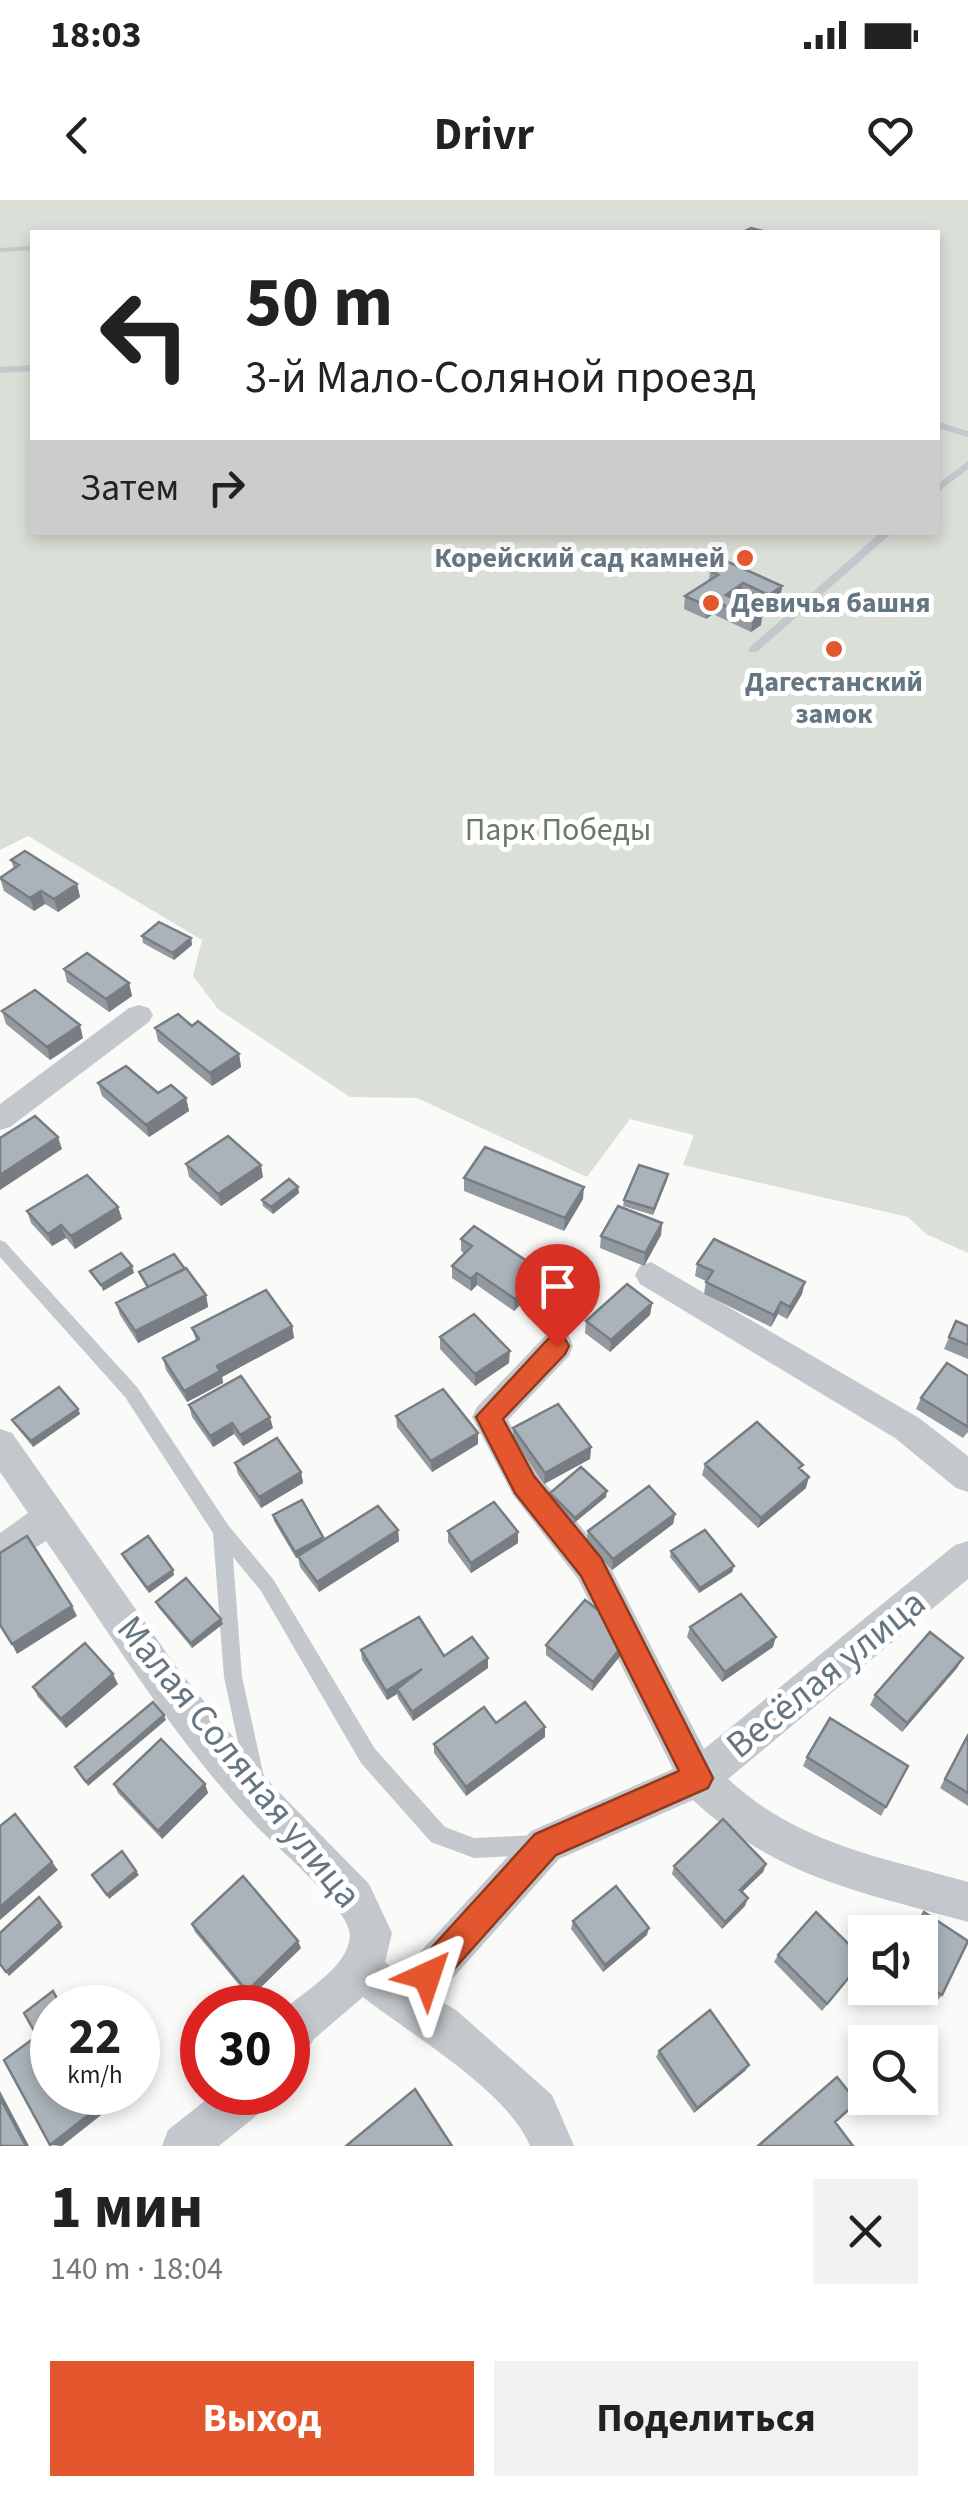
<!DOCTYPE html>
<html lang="ru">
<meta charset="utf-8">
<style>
body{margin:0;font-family:"Source Sans 3",sans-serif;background:#f2f2f2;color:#222;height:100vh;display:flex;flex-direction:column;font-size:38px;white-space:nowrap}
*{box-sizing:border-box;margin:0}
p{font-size:32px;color:#767676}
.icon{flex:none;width:55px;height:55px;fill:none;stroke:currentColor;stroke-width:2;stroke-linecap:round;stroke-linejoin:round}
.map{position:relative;height:1946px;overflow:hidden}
.drawer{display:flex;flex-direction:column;background:#fff;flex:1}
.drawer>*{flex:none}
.banner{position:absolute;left:30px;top:30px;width:910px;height:305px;border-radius:0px;box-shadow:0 5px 15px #0003;background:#fff;color:#222;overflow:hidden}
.buttons{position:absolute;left:848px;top:1715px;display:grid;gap:20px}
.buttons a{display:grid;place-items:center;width:90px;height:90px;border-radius:0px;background:#fff;box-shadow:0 5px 15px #0003;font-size:50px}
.speed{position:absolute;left:30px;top:1785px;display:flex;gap:20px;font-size:50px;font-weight:700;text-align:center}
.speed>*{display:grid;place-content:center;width:130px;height:130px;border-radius:50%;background:#fff;box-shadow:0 5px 15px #0003;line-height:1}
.speed small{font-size:25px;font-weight:400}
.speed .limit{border:15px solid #d22;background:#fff;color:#111}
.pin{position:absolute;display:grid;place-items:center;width:85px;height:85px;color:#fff;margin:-102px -42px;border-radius:50% 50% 50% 0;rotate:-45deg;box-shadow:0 0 10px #0007}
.pin .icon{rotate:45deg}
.me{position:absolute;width:110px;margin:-55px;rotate:42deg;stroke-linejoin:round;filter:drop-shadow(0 0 8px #0008)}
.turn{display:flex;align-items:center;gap:35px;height:210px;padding:0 50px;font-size:45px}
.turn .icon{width:130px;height:130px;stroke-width:2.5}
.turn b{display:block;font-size:70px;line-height:85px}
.then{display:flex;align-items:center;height:95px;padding:0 50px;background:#0003;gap:20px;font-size:38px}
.round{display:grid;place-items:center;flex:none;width:105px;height:105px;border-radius:0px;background:#f2f2f2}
.head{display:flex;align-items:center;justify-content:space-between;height:170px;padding:0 50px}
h1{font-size:60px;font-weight:700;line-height:75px}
.action{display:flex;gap:20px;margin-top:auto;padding:20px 50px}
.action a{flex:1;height:115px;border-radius:0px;background:#e4572e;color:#fff;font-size:40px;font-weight:700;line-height:115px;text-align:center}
.action a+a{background:#f2f2f2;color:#222}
.status{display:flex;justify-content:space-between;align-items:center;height:70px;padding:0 50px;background:#fff;direction:ltr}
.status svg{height:28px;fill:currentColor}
header{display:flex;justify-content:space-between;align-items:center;height:130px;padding:0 50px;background:#fff;font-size:45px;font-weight:700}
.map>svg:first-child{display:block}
.green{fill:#dadfd7;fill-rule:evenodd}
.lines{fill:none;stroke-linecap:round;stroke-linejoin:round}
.lane{fill:#c3c8cc;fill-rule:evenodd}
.street{fill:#c3c8cc;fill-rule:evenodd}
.wall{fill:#929a9f}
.shaded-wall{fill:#777d82}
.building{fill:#aab3b9;stroke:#777d82;stroke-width:2.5}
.route{fill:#e4572e;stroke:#94391e;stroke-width:2.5}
.poi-dot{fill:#e4572e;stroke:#fff;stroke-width:4}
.labels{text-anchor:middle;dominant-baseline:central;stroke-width:10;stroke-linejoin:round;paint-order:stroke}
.far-poi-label{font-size:28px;font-weight:bold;fill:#657683;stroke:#fff;text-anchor:end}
.park-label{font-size:32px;fill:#687a64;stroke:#fff}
.near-street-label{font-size:38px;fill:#657683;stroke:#fff}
</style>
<div class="status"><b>18:03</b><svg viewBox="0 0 49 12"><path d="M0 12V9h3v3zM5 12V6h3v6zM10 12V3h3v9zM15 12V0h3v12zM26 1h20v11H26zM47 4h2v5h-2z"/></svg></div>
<header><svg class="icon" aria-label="back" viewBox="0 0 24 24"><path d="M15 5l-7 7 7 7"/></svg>Drivr<svg class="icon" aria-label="heart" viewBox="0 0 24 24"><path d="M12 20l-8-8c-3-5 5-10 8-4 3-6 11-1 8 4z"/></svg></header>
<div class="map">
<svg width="968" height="1946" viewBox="0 0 968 1946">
<rect width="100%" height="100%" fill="#fafaf8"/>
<!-- green -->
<path class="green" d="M0,0H968V1053L926,1034L908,1017L683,965L694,935L630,919L587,977L417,898L350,897L218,809L193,776L202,740L28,636L0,650ZM32,32H938V332H32Z"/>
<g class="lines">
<!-- lane -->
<path class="lane" d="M32,46V50L0,52V48Z
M32,165V171L0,173V167Z
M938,222L968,231V237L938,228Z
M968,261V269L938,292V284Z
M881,332H893L757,452H749V448Z
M0,1040L5,1042L137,1187L228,1325L273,1379L375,1549L445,1627L474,1638L537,1635L544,1638L547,1645L544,1652L537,1655L474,1658L431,1642L361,1563L261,1391L233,1357L242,1477L264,1577L261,1584L254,1587L247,1584L224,1477L213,1333L125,1197L0,1057Z"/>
<!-- street -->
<path class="street" d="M139,805L149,808L153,815L149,822L10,927L0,930V904L129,808Z
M651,1062L919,1218L968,1256V1292L956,1288L895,1238L640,1084L635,1075L640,1066Z
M557,1132L569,1136L573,1146L569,1156L508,1220L537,1273L604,1355L704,1549L955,1345L968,1341V1379L728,1579C799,1644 878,1656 968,1682V1722C862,1692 777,1678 693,1600L559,1659L435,1798L456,1810L552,1895L574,1946H530C507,1890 411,1835 363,1797L314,1839L303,1856L288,1862L286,1808C307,1789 348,1767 350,1736C351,1710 278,1648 258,1628C176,1543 113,1438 46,1341L0,1370V1333L28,1313L0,1272V1229L12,1233L177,1468L273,1586L369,1684L392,1733L385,1762L400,1774L531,1631L673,1569L578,1379L513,1295L472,1217L477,1207L545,1136Z
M216,1892H274L267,1907L219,1946H162L168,1930Z"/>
</g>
<!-- wall -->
<path class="wall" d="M710,371L782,386L780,399L767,408L741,396L736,400L761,425L751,432L713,414L706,419L684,409L685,396L709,380Z
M11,660L77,684L80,697L58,712L45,704L34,711L4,691L0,678L14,669Z
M142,736L191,738L192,745L174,760L143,743Z
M64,769L129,783L132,796L109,812L67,782Z
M2,811L83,838L50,860L6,824Z
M192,826L239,854L241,867L212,886L158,841L155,828Z
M98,883L186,898L189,911L149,937L102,896Z
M186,964L263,977L221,1006L189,977Z
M464,978L583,999L564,1031L464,991Z
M667,980L653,1015L623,1006L624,1000Z
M298,987L299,993L273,1014L263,1006L262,1000Z
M118,1007L122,1019L75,1049L66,1038L52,1046L31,1023L27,1011Z
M662,1023L661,1035L644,1066L600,1048L601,1036Z
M461,1039L542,1071V1083L514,1111L477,1085L471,1091L452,1078V1066L465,1054L461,1051Z
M697,1064L802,1094L787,1119L778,1114L771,1127L704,1094L706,1081L695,1076Z
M185,1069L206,1095L208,1107L138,1143L120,1115L116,1103L147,1088L139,1072Z
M652,1103L650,1115L610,1152L585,1133L586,1121Z
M956,1121L968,1126V1159L944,1149Z
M292,1126L294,1138L222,1177L223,1183L187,1202L166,1170L163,1158L196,1141L192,1128Z
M440,1137L509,1163L475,1186L440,1149Z
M968,1176V1232L963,1238L916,1209L921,1198Z
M189,1205L273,1228L243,1246L234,1234L213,1247L192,1217Z
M78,1209L80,1214L33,1247L15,1225L12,1220Z
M396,1216L478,1233V1244L432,1272L397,1227Z
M513,1228L591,1247L590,1259L544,1284L513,1239Z
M235,1263L301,1272L303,1283L261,1308L238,1274Z
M705,1264L802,1270L806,1288L758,1328L702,1275Z
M550,1293L606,1297L574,1323L550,1299Z
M675,1314L673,1324L612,1370L586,1342L588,1331Z
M273,1315L323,1337L324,1340L398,1330L399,1341L319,1392L300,1367L298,1357L296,1358L274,1321Z
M448,1331L518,1332V1343L471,1373L448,1342Z
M671,1351L734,1366L732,1372L699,1393L670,1357Z
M122,1354L174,1375L149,1393L124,1359Z
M156,1402L223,1424L192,1448L158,1407Z
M690,1427L773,1447L722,1482L687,1437Z
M546,1445H629L592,1491L546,1455Z
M361,1450L488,1458V1468L413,1521L398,1498L397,1494L387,1500L362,1460Z
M963,1458L957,1468L902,1532L870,1505L875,1495Z
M118,1484L66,1528L38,1497L33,1487Z
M496,1523L545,1527V1537L466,1596L434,1553V1544Z
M968,1533V1606L940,1588Z
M807,1557L908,1566L881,1616L803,1566Z
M114,1584H205L208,1593L162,1639L118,1593Z
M766,1664L763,1672L742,1692L745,1706L722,1729L672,1674L674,1666Z
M924,1712L942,1795L936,1802L914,1788H920V1732H912Z
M573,1721L647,1735L603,1772L571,1729Z
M192,1724L301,1748L250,1798L195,1732Z
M778,1755L864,1759L822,1811L774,1762Z
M659,1851L749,1865L745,1871L694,1913L656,1857Z"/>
<!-- shaded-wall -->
<path class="shaded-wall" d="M743,383L741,396L724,408L726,395Z
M782,386L780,399L767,408L769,395Z
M715,401L713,414L706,419L707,406Z
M763,412L761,425L751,432L753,419Z
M77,684L80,697L58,712L54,699Z
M41,691L45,704L34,711L30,698Z
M191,738L192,745L174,760L173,753Z
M129,783L132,796L109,812L106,799Z
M80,825L83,838L50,860L47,847Z
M239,854L241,867L212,886L210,873Z
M186,898L189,911L149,937L146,925Z
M58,937L62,949L0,990V975Z
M261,965L263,977L221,1006L218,994Z
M668,974L667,980L653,1015L654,1009Z
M298,987L299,993L273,1014L271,1007Z
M584,987L583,999L564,1031L565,1018Z
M118,1007L122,1019L75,1049L71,1036Z
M662,1023L661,1035L644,1066L645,1053Z
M61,1025L66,1038L52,1046L48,1034Z
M132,1066L134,1073L103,1091L101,1085Z
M542,1071V1083L514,1111L515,1099Z
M477,1073V1085L471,1091V1079Z
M805,1082L802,1094L787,1119L790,1107Z
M206,1095L208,1107L138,1143L135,1131Z
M781,1102L778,1114L771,1127L774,1115Z
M652,1103L650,1115L610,1152L611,1140Z
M292,1126L294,1138L222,1177L223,1183L187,1202L184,1191L217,1166Z
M510,1151L509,1163L475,1186V1174Z
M78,1209L80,1214L33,1247L31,1241Z
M270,1217L273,1228L243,1246L240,1235Z
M232,1223L234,1234L213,1247L210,1236Z
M478,1233V1244L432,1272L431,1261Z
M591,1247L590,1259L544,1284L545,1273Z
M301,1272L303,1283L261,1308L259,1297Z
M809,1277L806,1288L758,1328L761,1318Z
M607,1291L606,1297L574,1323L575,1318Z
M675,1314L673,1324L612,1370L613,1359Z
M398,1330L399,1341L319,1392L317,1382Z
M518,1332V1343L471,1373V1363Z
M323,1337L324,1342L296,1358L295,1352Z
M734,1366L732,1372L699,1393L700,1388Z
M173,1370L174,1375L149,1393L147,1388Z
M72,1406L77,1416L17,1454L12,1444Z
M221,1419L223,1424L192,1448L191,1443Z
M631,1435L629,1445L592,1491L593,1482Z
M776,1437L773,1447L722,1482L725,1472Z
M488,1458V1468L413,1521L412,1512Z
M963,1458L957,1468L902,1532L907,1523Z
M422,1469L397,1489V1494L387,1500L386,1491Z
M113,1474L118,1484L66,1528L61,1519Z
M164,1515L166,1520L88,1586L86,1582Z
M545,1527V1537L466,1596V1587Z
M205,1584L208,1593L162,1639L158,1631Z
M52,1662L58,1670L0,1720V1707Z
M766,1664L763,1672L737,1697L740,1690Z
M136,1671L139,1675L109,1699L107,1695Z
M748,1698L745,1706L722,1729L725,1722Z
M60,1723L63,1727L9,1776L6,1772Z
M649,1728L647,1735L603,1772L605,1765Z
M298,1741L301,1748L250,1798L247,1791Z
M749,1865L745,1871L694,1913L697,1908Z
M0,1891L29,1946H26L0,1898Z
M99,1892H102L110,1908L62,1946L50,1945Z"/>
<!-- building -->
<path class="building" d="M751,28L767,32H743Z
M726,361L782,386L769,395L743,383L726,395L763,412L753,419L715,401L707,406L685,396L718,375L710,371Z
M25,651L77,684L54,699L41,691L30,698L0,678L19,665L11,660Z
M159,722L191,738L173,753L142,736Z
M87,753L129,783L106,799L64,769Z
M35,790L80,825L47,847L2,811Z
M178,814L192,826L198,821L239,854L210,873L155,828Z
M126,866L158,893L171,885L186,898L146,925L98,883Z
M35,916L58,937L0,975V938Z
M228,936L261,965L218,994L186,964Z
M485,947L584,987L565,1018L464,978Z
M639,965L668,974L654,1009L624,1000Z
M87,975L118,1007L71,1036L61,1025L48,1034L27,1011Z
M289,979L298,987L271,1007L262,1000Z
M618,1006L662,1023L645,1053L601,1036Z
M474,1026L542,1071L515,1099L477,1073L471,1079L452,1066L472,1046L461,1039Z
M714,1039L805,1082L790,1107L781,1102L774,1115L706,1082L713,1071L697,1064Z
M121,1053L132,1066L101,1085L90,1071Z
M174,1054L185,1069L148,1087L139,1072Z
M186,1068L206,1095L135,1131L116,1103Z
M627,1084L652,1103L611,1140L586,1121Z
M266,1090L292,1126L217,1166L220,1171L184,1191L163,1158L199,1139L192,1128Z
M474,1114L510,1151L475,1174L440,1137Z
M956,1121L968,1126V1145L949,1137Z
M947,1163L968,1176V1227L921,1198Z
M241,1176L270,1217L240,1235L232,1223L210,1236L189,1205Z
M59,1187L78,1209L31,1241L12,1220Z
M443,1189L478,1233L431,1261L396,1216Z
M558,1204L591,1247L545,1273L513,1228Z
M757,1222L803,1265L799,1268L809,1277L761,1318L705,1264Z
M277,1238L301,1272L259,1297L235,1263Z
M581,1267L607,1291L575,1318L550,1293Z
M649,1286L675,1314L613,1359L588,1331Z
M302,1300L323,1337L295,1352L273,1315Z
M494,1302L518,1332L471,1363L448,1331Z
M378,1306L398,1330L317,1382L298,1356Z
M705,1330L734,1366L700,1388L671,1351Z
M27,1336L72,1406L12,1444L0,1425V1353Z
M148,1336L173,1370L147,1388L122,1354Z
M186,1378L221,1419L191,1443L156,1402Z
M741,1394L776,1437L725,1472L690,1427Z
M585,1400L631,1435L593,1482L546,1445Z
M419,1417L444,1456L472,1437L488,1458L412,1512L397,1489L422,1469L386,1491L361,1450Z
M930,1432L963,1458L907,1523L875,1495Z
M85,1443L113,1474L61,1519L33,1487Z
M153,1502L164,1515L86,1582L75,1567Z
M525,1502L545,1527L466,1587L434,1544L484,1507L496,1523Z
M830,1518L908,1566L886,1607L807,1557Z
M968,1535V1593L945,1579Z
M161,1539L205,1584L158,1631L114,1584Z
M15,1614L52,1662L0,1707V1626Z
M723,1619L766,1664L740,1690L748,1698L725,1722L674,1666Z
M122,1651L136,1671L107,1695L92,1675Z
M243,1676L298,1741L247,1791L192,1724Z
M616,1686L649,1728L605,1765L573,1721Z
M39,1697L60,1723L6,1772L0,1764V1733Z
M816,1712L864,1759L827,1804L778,1755Z
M924,1712L968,1741L942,1795L920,1781V1732H914Z
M53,1791L62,1808H52V1892H99L105,1902L50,1945L4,1860L37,1836L24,1813Z
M710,1810L749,1865L697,1908L659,1851Z
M837,1877L857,1902L835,1922L853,1946H758Z
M415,1889L452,1946H346Z
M0,1898L26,1946H0Z"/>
<!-- route -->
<path class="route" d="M557,1136L565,1139L569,1146L565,1154L503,1219L534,1276L601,1358L713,1578L708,1588L556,1655L438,1787L427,1792L416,1787L411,1776L416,1765L535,1634L679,1571L581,1376L515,1293L476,1217L548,1139Z"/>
<!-- markers -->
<g class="poi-dot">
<circle cx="745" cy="358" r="10"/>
<circle cx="711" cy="403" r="10"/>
<circle cx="834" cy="449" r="10"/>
</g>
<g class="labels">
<!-- far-poi labels -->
<g class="far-poi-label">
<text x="725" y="358">Корейский сад камней</text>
<text x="731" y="403" text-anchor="start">Девичья башня</text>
<text x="834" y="482" text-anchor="middle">Дагестанский<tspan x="834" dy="32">замок</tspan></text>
</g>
<!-- park labels -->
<g class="park-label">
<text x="558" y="630">Парк Победы</text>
</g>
<!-- near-street labels -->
<g class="near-street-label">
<text transform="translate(826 1474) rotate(-39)">Весёлая улица</text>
<text transform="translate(239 1562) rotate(51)">Малая Соляная улица</text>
</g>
</g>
</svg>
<div class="buttons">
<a><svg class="icon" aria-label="sound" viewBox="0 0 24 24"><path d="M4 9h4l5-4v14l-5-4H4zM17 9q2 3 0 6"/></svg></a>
<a><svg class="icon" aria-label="search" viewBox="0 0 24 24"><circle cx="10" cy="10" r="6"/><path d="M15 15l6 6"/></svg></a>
</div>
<div class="speed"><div>22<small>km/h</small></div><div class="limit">30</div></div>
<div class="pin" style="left:557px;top:1146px;background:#d93025"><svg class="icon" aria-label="arrive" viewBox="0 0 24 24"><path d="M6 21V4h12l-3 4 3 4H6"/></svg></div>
<svg class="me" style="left:427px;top:1776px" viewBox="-20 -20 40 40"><path d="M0-17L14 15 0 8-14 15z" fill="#e4572e" stroke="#fff" stroke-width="4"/></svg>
<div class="banner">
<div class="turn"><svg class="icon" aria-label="left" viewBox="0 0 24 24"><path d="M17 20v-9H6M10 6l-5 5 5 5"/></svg><div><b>50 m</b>3-й Мало-Соляной проезд</div></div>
<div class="then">Затем<svg class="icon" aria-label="right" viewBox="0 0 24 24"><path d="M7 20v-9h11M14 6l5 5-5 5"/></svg></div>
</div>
</div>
<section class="drawer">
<div class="head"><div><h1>1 мин</h1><p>140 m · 18:04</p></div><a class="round"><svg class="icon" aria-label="close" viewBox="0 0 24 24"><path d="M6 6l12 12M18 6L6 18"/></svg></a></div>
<div class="action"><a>Выход</a><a>Поделиться</a></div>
</section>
